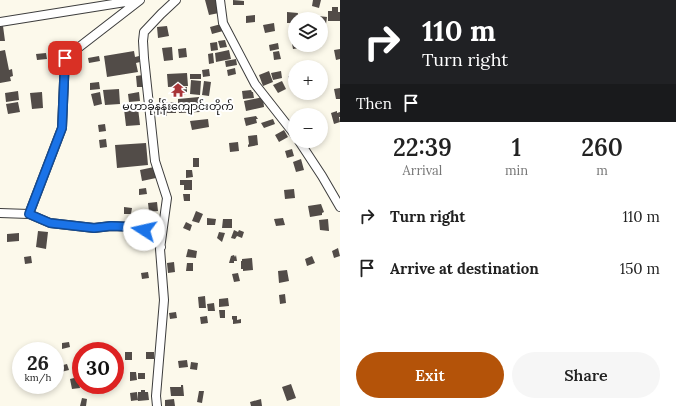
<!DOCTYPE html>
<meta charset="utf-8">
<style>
body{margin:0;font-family:Lora,"Noto Sans Myanmar",serif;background:#f6f6f6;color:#222;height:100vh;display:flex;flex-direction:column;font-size:15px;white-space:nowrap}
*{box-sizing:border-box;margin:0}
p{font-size:13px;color:#767676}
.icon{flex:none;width:22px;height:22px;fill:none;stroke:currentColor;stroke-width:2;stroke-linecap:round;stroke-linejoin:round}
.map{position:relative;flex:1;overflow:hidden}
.drawer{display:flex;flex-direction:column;background:#fff;width:336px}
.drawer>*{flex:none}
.top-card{background:#202124;color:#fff;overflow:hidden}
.controls{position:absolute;left:288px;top:12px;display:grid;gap:8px}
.controls a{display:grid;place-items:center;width:40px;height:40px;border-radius:50%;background:#fff;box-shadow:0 2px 6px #0003;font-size:20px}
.speed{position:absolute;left:12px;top:342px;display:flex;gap:8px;font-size:20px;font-weight:700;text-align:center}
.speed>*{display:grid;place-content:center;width:52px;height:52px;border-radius:50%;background:#fff;box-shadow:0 2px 6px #0003;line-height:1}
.speed small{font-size:10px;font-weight:400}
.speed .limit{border:6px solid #d22;background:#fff;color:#111}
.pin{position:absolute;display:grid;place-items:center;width:34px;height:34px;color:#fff;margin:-17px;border-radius:8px;box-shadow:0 2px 6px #0006}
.me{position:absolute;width:44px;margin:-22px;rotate:280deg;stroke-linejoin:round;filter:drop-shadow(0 0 3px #0008)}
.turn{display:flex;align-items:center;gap:14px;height:84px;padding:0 16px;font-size:18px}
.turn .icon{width:52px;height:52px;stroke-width:2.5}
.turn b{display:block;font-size:28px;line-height:34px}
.then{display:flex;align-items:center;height:38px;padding:0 16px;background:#0003;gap:8px;font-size:15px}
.eta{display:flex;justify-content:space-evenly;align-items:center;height:68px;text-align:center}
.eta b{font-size:24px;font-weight:600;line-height:28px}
.primary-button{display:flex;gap:8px;margin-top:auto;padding:8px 16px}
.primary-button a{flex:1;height:46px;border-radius:24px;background:#b45309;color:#fff;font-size:16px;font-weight:600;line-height:46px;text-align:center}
.primary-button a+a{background:#f6f6f6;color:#222}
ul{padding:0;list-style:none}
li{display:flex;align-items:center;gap:12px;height:52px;padding:0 16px}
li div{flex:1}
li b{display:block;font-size:15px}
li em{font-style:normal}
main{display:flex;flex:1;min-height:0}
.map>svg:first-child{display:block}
.building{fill:#524c48}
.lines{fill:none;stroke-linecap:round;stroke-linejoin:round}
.minor-casing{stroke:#3d3d3d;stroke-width:10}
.minor{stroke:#fff;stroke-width:8}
.route-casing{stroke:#114b97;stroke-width:10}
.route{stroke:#1a73e8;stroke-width:7}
.labels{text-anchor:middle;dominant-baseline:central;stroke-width:4;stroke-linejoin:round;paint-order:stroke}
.poi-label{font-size:11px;fill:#0a0a0a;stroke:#fff}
</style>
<main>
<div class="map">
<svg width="340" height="406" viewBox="0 0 340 406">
<rect width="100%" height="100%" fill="#fcf9eb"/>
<!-- building -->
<path class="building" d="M205,0H216L219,13L209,15Z
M233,0L244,1V5H233Z
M313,0H321L319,8L312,6Z
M332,7H338V12H340V21H328V11H332Z
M287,12L298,13L297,19H295V23H287Z
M255,15V22L246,23V16Z
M318,16L327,17L326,24L321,23V19H317Z
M274,23L275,31L265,33L263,25Z
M221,24L223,31L212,34L210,27Z
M3,26L5,41H0V27Z
M167,26L169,36L158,38L157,27Z
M291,38H295V45H299L300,48L293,49Z
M225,40L227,47L220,48L218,41Z
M217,42L218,50L211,51L210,43Z
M278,43L279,49L270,51L269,45Z
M172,47L173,60L164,61L162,48Z
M186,48L187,57L179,58L178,49Z
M340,49V59L336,60L334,50Z
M5,50L9,70L12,69L13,76L10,77L11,81L0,83V51Z
M229,50L231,59L216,62L215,53Z
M134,51L135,57L139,56L140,62L136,63L138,72L107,77L104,56Z
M279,51L281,59L274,60L273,52Z
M46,53L47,59L37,60L36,54Z
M213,53L214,63L209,64L208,54Z
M99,56L100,61L89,63L88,58Z
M236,59L237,65L226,67L225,61Z
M235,68L236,74L228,76L227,70Z
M209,69L210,76L203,77L202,70Z
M269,71L273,82L263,86L259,75Z
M281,71L282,78L273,80L271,73Z
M187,73L188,86L168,87L167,74Z
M190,74H201V79H190Z
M143,75L144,87H137L136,76Z
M295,75V82L290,83L288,76Z
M191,80L201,81L200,95L190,94Z
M204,81L211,82L209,96L202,95Z
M282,81L286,89L278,93L273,85Z
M99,82L100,89L90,90V83Z
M187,87V94L174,95L173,88Z
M340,88V99H336L334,89Z
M119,89L120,104L105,105L103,90Z
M251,90L252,92H253L254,98L243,99L242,91Z
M18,91L19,100L6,102L5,93Z
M42,92L43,108L32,109L30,93Z
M100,92L102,104L94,106L91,94Z
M139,92L140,101L129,102L128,94Z
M199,97L200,112L179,113L177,103H178V99Z
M263,97L264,107L246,111L244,101Z
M159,98H165V103L176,102V113H167V116H162V114H156L155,104L159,103Z
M18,102L20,112L8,114L6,104Z
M138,108L140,125L126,126L124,109Z
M337,111V113L340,112V117H339L340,122L334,124L331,113Z
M256,116L258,119H256L257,123L246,126L244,118Z
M208,119L209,127L192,130L190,121Z
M273,119L275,124L264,128L261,123Z
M105,124L106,131L99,132L98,125Z
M284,130L288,137L279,142L275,135Z
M257,135L258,145L248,147V145L249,144L248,136Z
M106,139L107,147L100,148L99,140Z
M238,142L239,151L230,152L229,143Z
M146,143L148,165L117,168L115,145Z
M292,149L294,156L287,158L285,151Z
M193,158H199V167H193Z
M301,159L304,170L296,172L293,162Z
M154,167L156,178L142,181L140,170Z
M186,170H192L193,177L186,178Z
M180,180H192V190H184V185H180Z
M146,188L147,194L139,195V189Z
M294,189L295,198L285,199L284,190Z
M183,194H190V201H184Z
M157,202L158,211L149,212L148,203Z
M321,204L324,212L322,213V215L310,217L308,206Z
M124,207L132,208L131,214H124Z
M196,211L203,214L199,223L192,221Z
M207,218L216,219L215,225H207Z
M283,218L285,225L276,226L274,219Z
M223,219H232V228H222Z
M328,219L329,231L320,230L319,220Z
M186,222L192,225L190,231L183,228Z
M234,230L238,232L239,230L244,232L242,238L237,236L235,239L231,238Z
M38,231L48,232L46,249L36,247Z
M219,232L225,233L222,242L217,238Z
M19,233V241L7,242V234Z
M338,248L340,256L334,258L332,251Z
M188,249L197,251L196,258L186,257Z
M234,255L235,257L236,255L237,261H234V263H229L231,256Z
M31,256L32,263L25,264L24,257Z
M312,256L315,263L307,266L305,259Z
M252,258L253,270L243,271V269H241V261H242V259Z
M174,262L175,272L168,273L167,263Z
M187,263H193V271H186Z
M287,270L289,281L279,283L278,271Z
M148,272L149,278L142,279L141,273Z
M238,273L240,281L234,282L232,274Z
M285,294L286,303L280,304L279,295Z
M205,296L206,308H199L198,297Z
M228,298L229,306L219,307V299Z
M214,303L215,311H208L207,304Z
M219,310H225V318H220Z
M176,312L177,318L170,319L169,313Z
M207,316L208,323L201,324L200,317Z
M232,316H237V320L241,319V323L233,324V319L232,320Z
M69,342L70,347L62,349V343Z
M125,352H132V360H125Z
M146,352H154V359H146Z
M187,360L188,367L179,368L178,361Z
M191,362L198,363L197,370L190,369Z
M67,364L69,370L61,372L59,366Z
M130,372H136L137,380L130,381Z
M138,373H145V379H138Z
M78,377L80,388L72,389L70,379Z
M291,384L296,398L287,401L282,387Z
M181,385H183L184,396H171L170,387H181Z
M141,390H145V392H148L149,400L138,401V392H141Z
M199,391H204L202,403L197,402Z
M137,392L138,400L131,401L130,393Z
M82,398L87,399L86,406H80Z
M174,399L175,406H165V400Z
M261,399L262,406H251L250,402Z"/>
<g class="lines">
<defs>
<path id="minor" d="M220,0L223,23L255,84L295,135
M0,22L138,0
M299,141L322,176L340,207
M0,213L29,214L62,128L65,58L140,0
M29,214L50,223L94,228L111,226L136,227L152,234L161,247
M157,406L156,396L164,300L160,249L167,198L155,161L144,58L143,41L144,32L161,14L176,0"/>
</defs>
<!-- minor casing -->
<use href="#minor" class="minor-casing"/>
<!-- minor -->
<use href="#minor" class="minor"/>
</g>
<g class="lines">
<defs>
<path id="route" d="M65,58L62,128L29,214L50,223L94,228L111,226L136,227L144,230"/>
</defs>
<!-- route casing -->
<use href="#route" class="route-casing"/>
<!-- route -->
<use href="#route" class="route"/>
</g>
<!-- icons -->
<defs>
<symbol id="temple-bare" viewBox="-9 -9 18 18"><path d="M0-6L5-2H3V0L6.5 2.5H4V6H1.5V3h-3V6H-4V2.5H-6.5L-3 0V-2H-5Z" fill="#a83538" stroke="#fff" stroke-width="2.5" paint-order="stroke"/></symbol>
</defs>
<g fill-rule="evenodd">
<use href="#temple-bare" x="168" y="80" width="20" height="20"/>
</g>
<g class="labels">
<!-- poi labels -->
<g class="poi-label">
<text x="178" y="106">မဟာခိုနန်းကျောင်းတိုက်</text>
</g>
</g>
</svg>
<div class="controls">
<a><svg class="icon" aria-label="layers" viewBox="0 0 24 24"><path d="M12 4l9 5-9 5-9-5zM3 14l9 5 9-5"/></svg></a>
<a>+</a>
<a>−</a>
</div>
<div class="speed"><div>26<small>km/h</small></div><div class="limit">30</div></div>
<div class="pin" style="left:65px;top:58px;background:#d93025"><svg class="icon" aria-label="arrive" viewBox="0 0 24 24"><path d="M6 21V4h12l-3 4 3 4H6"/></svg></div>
<svg class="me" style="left:144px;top:230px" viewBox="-20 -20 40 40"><circle r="19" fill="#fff"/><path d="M0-13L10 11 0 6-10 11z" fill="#1a73e8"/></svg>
</div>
<section class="drawer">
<div class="top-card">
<div class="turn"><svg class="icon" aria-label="right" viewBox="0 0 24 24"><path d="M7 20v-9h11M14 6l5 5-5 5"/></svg><div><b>110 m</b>Turn right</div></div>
<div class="then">Then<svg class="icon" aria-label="arrive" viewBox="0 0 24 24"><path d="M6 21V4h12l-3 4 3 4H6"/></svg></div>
</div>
<div class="eta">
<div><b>22:39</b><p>Arrival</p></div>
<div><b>1</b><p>min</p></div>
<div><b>260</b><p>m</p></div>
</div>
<ul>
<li><svg class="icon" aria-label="right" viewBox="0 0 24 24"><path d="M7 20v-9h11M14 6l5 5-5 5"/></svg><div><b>Turn right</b></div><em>110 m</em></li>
<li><svg class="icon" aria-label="arrive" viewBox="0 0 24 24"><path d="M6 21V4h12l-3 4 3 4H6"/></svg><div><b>Arrive at destination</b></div><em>150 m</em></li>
</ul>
<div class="primary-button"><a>Exit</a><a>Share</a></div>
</section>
</main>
